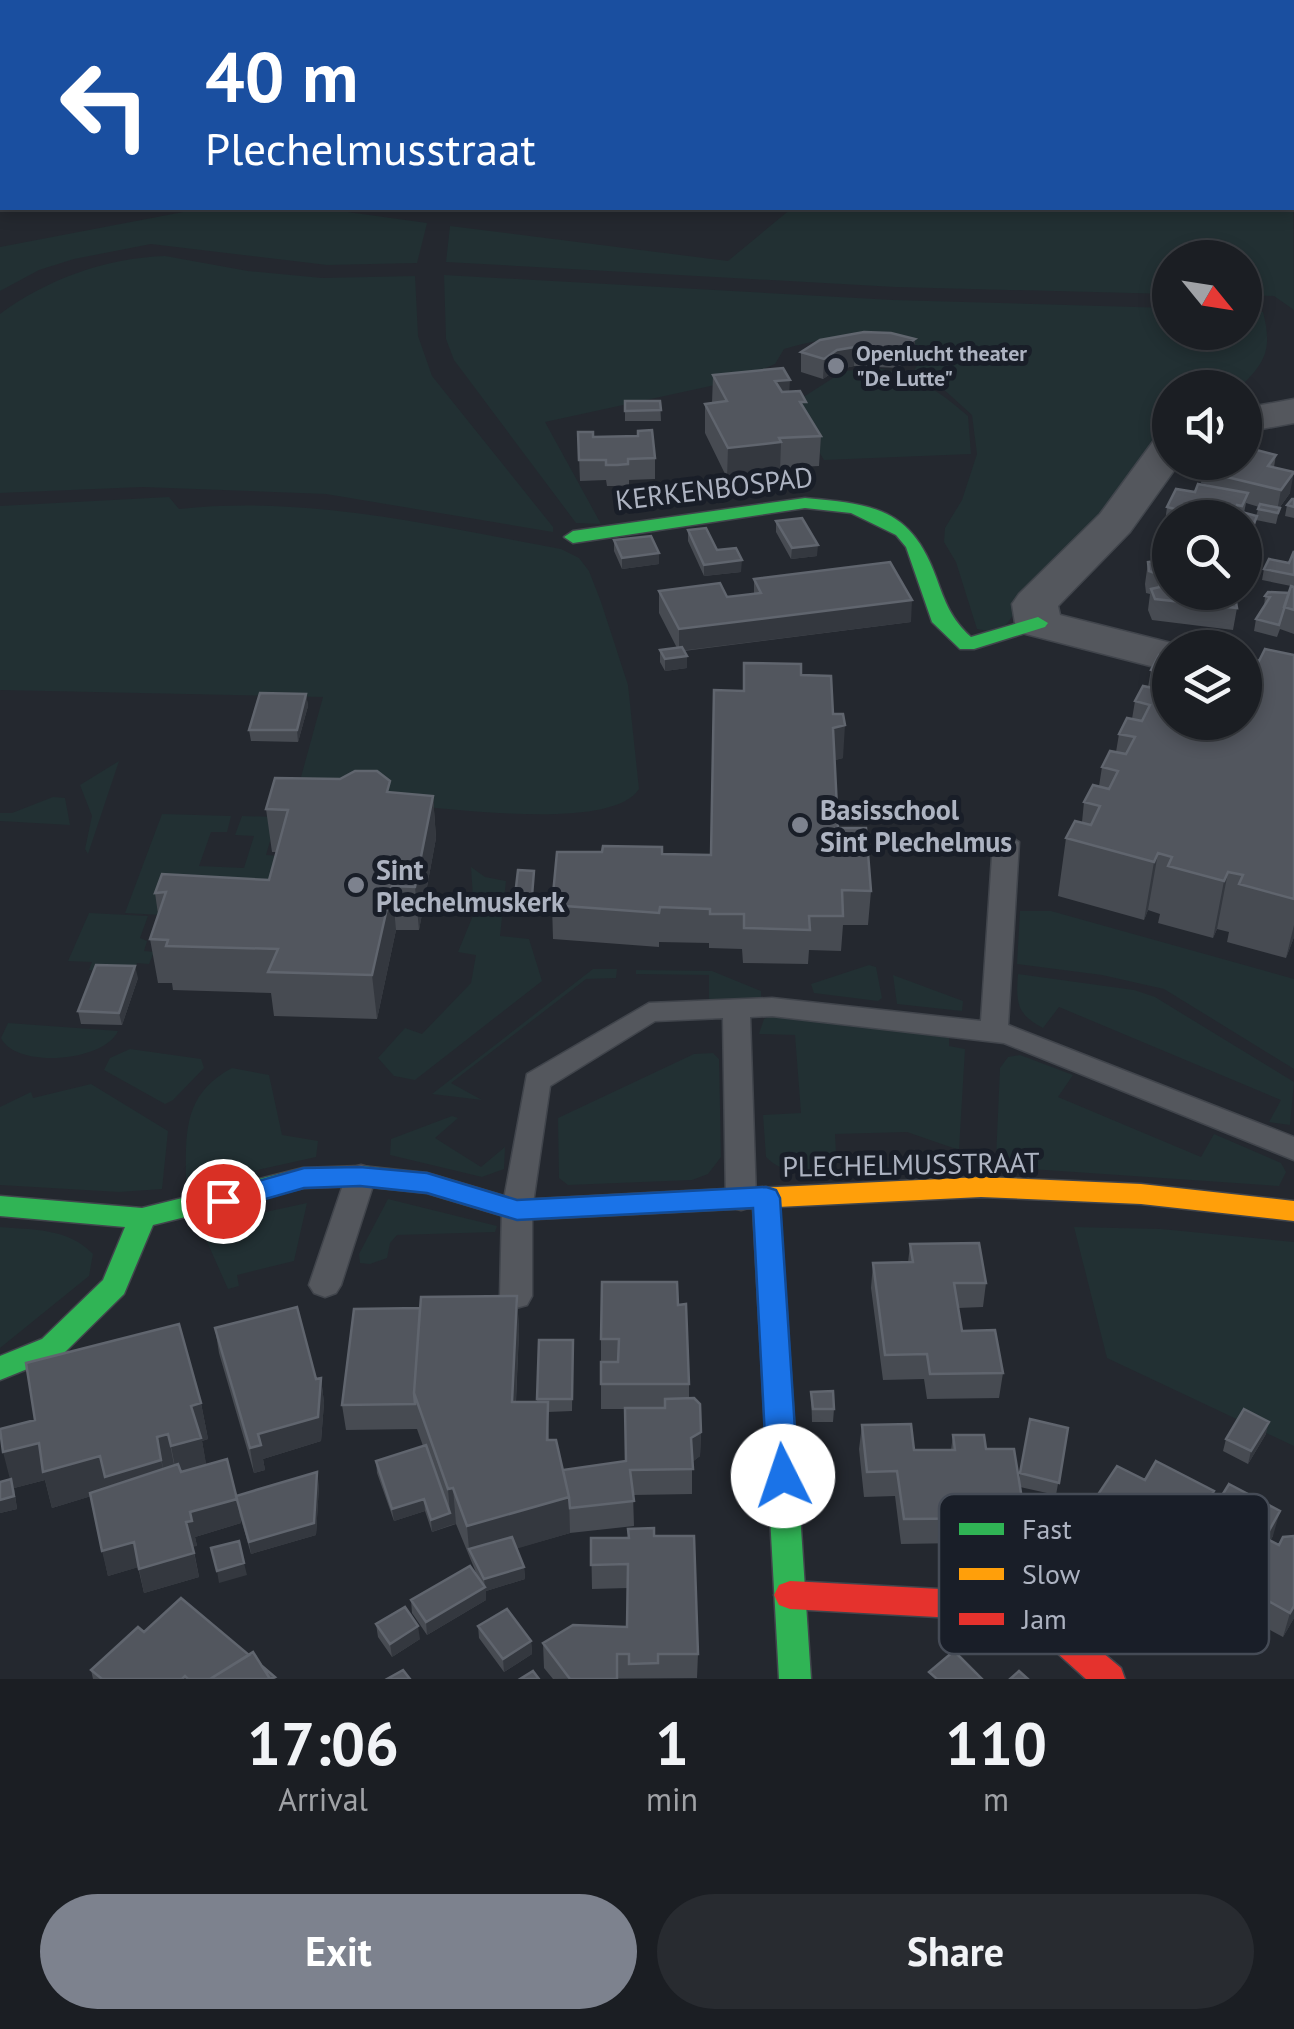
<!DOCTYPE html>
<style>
body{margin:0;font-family:"PT Sans",sans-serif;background:#282b30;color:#f1f3f6;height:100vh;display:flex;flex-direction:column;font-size:38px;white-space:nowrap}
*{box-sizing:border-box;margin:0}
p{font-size:32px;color:#a0a2a6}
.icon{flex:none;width:55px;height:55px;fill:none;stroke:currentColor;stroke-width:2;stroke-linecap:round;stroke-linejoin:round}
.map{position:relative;height:1679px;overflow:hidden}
.sheet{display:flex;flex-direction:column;background:#1b1e23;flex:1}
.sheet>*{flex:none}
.guide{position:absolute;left:0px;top:0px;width:1295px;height:210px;box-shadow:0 5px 15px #0003,0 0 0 2px #393c41;background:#1a4fa0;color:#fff;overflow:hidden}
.needle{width:65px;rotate:120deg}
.buttons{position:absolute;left:1152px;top:240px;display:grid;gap:20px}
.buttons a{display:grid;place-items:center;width:110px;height:110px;border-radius:50%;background:#1b1e23;box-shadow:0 5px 15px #0003,0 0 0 2px #393c41;font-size:50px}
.pin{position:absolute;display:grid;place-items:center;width:85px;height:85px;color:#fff;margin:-42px;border:5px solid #fff;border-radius:50%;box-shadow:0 2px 10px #0007}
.me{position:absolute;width:110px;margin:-55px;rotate:356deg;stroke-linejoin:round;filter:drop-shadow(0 0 8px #0008)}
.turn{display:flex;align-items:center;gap:35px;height:210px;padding:0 40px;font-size:45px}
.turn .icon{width:130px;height:130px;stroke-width:2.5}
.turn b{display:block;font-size:70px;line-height:85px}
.eta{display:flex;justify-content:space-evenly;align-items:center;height:170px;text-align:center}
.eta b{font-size:60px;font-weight:700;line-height:70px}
.button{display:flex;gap:20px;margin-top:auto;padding:20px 40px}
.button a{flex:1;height:115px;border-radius:60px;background:#7d828e;color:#fff;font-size:40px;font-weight:700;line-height:115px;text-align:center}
.button a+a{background:#282b30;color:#f1f3f6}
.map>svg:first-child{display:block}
.green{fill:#223033}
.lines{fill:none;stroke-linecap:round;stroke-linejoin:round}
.lane-casing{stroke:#41454c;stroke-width:3}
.street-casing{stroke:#41454c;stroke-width:3}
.fast-casing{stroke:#41454c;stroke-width:3}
.slow-casing{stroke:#41454c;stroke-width:3}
.jam-casing{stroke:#41454c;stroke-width:3}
.lane{fill:#54575d;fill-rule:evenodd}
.street{fill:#54575d;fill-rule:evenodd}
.fast{fill:#30b455;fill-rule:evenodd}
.slow{fill:#ff9f0a;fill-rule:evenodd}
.jam{fill:#e5322d;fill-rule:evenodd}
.wall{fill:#474b52;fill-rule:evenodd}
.shaded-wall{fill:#34383f}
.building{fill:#52565e;stroke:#60656e;stroke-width:2.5}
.route{fill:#1a73e8;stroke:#114b97;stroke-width:2.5}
.poi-dot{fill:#7d828e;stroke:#191e28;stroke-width:4}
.labels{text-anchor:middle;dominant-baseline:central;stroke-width:10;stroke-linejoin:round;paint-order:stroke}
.far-poi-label{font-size:22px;font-weight:bold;fill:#adb3c1;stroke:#191e28;text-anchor:start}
.street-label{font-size:28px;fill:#adb3c1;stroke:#191e28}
.poi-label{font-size:28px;font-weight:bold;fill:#adb3c1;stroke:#191e28;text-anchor:start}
.key{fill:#191e28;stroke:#454b56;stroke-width:2.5}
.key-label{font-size:28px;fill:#adb3c1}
</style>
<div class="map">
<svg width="1294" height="1679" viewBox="0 0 1294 1679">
<rect width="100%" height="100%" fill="#24282f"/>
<!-- green -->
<path class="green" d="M1293,174L1294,310L1274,296L1245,295V258H1170V294L895,287L446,262L450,226L728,261L792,208H1292Z
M204,208H319L427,223L417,263L327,265L151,244L74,259L39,270L0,291V247Z
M165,256L248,271L322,278L415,276L418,336L432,376L553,527V532L326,494L142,487L0,493V314C47,279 106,258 165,256Z
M444,275L893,300L1170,308V332H1245V309L1263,312C1272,348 1267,361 1240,387L1170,388V445L1025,599L1000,633L977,629L956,562L944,542L945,528L962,500L977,454L972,415L940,386L912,374L922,357C887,328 826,336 784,349L775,364L738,380L545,422L601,524L576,523L454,360L446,339Z
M876,368C915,374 939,391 968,416L971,454L824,460L791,405L844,371Z
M169,497L179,509C307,495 436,526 561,549L579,558L589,571L601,602L628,685L639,789C608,837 411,802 355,801C334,801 313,804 293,806L323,697L0,690V506Z
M119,761L88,854L85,849L92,816L80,785Z
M53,797L65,798L70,825L0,821V813H12Z
M162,814L231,816L227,832H211L199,866L244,868L254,836L235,835L242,816L277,817L266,855L281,856L267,901L162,915L125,913Z
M471,867L485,877L506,881L500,936L529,939L542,981L415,1080L394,1076L378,1058L405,1028L422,1034L471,983L476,955L458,952L474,913Z
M1020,911H1051L1294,979V1069L1164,989L1102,975L1017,964Z
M89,913L148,916L140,938L147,941L144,951L154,952L149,964L137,963L133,973L89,970L92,962L68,961Z
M869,965L876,967L882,998L878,1001L814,993L811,984Z
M593,969H617L616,978L586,979L451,1083L482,1100L432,1094Z
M636,970L712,971L761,991V1000L709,999V975L636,974Z
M1018,974L1134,990L1155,997L1294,1082L1290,1125L1269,1122L1281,1100L1059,1007L1043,1028C1016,1014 1016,1002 1018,974Z
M893,975L963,1001L962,1011L897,1004Z
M776,1014L949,1038V1046L965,1049L959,1150L907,1132L835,1134L836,1154L814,1171C794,1171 781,1172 766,1157L763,1115L801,1113L795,1035L759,1034L764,1019Z
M8,1023L118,1031C104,1062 16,1069 1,1038Z
M130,1049L201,1059L204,1068L173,1100L165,1104L104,1070L110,1058Z
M713,1053L719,1059L721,1157L708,1174L692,1180L568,1185L559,1178L558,1118L694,1054Z
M1020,1055L1073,1075L1058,1097L1201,1157L1214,1134L1281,1163L1286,1172L1279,1186L1002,1167L996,1159L1000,1068L1008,1057Z
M232,1068L269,1075L282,1135L318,1141L316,1157L186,1186C186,1136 181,1095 232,1068Z
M91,1084L168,1131L162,1189L119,1192L0,1185V1107L31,1092L33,1098Z
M452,1116L458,1118L435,1138L481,1167L505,1147L504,1169L482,1177L390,1155L391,1139Z
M388,1199L497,1226L495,1232L397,1235L390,1243L387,1258L370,1264L360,1263L359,1254Z
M307,1203L294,1261L237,1275L239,1286L228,1289L200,1226Z
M0,1227C34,1230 68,1228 93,1254L89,1276L0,1348Z
M1074,1227L1161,1229L1294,1242V1446L1107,1358Z"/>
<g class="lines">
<defs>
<path id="lane" d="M1006,834L1019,842L1008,1025L1294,1137V1160L1004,1043L772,1016L750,1017L756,1199L752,1207L741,1210L730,1207L726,1199L723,1018L655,1021L550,1086L532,1210V1296L527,1305L516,1308L505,1305L500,1296L502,1210L527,1074L649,1003L772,998L981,1021L993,842Z
M361,1165L371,1168L376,1176L341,1285L336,1293L325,1297L314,1293L309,1285L346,1176L351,1168Z"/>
<path id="street" d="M139,0H175L176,2H141Z
M1294,399V423L1245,432V408Z
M1170,436V462H1180L1130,532L1058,606L1060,615L1187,647L1170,648V671L1022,633L1015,623L1012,604L1019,594L1100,514L1155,439Z"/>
<path id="fast" d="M805,498C873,504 911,508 936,577C945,602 951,619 971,637L1038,617L1048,623L1045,627L974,649H960L932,622L906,547L896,535L851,513L805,508L573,543L564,537L573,531Z
M361,1166L427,1173L517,1200L766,1187L776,1190L779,1197L811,1679H779L753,1208L517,1220L427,1193L361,1186L303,1188L153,1225L124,1294L62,1355L0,1380V1356L42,1339L103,1280L125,1227L0,1216V1196L142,1208L303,1168Z"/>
<path id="slow" d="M981,1177L1141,1184L1294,1201V1221L1141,1204L981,1197L755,1208L745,1205L742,1198L745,1191L755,1188Z"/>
<path id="jam" d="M790,1581L996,1592L1078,1632L1121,1668L1125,1679H1086L1056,1652L992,1620L790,1609L779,1605L774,1595L779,1585Z"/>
</defs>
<!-- lane casing -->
<use href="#lane" class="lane-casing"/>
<!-- street casing -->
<use href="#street" class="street-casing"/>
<!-- fast casing -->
<use href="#fast" class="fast-casing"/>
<!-- slow casing -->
<use href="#slow" class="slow-casing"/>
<!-- jam casing -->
<use href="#jam" class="jam-casing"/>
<!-- lane -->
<use href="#lane" class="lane"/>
<!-- street -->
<use href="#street" class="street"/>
<!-- fast -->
<use href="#fast" class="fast"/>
<!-- slow -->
<use href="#slow" class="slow"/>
<!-- jam -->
<use href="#jam" class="jam"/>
</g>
<!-- wall -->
<path class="wall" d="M915,339L914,359L899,368L854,366L836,370L823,379L801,372V352Z
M713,375L789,392L806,411L821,436L819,466L780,468V472L727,478L705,433V404L712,403Z
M625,401H660L661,421H625Z
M578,432L655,458V479L629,480V485L618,486H607L606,480L580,481Z
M1276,455L1274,467L1290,493L1280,507L1276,524L1256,520L1253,538L1249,547L1245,548V518H1170V530L1164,529L1167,507L1195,492L1212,486L1201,483L1204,462ZM1246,503L1259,507L1256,516L1244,513Z
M1294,499V518L1285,516L1287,505Z
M776,521L817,556L791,559L776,532Z
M688,530L741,572L704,576L688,541Z
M614,540L659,564L622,569L614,551Z
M1155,551L1211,595L1237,608L1233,630L1152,620L1148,610L1150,594L1146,593L1145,584L1148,562L1154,561Z
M1294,551V634L1280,629L1277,637L1254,631L1256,619L1264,607L1265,596L1289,593L1291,586L1262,580L1264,569L1289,563Z
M754,579L911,622L684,651L687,668L665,671L660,662V650L677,648L659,613V591L727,597L754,594Z
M1294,655V937L1286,958L1227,942L1229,932L1217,929L1213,938L1158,923L1160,914L1148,910L1144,920L1058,896L1066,838L1082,822L1084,802L1099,786L1102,767L1116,752L1119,734L1132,719L1135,701L1148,687L1151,670L1170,658L1259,661Z
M801,675L833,714L843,758L835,760L838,828L871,891L868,925H843L841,951L809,950L808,964L743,963L742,949L709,948V943L659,942V947L553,939L552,905L662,854L711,855L743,691Z
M306,694L308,706L298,742L251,741L249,730Z
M391,792L433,796L436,838L419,930H396L377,1019L274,1016L271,993L173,990L172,983H158L150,939L158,914L155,893L269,880L277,852H272L266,809Z
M534,871L532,908H515V896Z
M138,978L122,1025L81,1024L78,1011Z
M910,1244L986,1283L983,1307L958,1308L962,1331L1003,1373L999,1398L927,1399L924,1379L883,1380L871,1288L873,1263H908Z
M517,1296L519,1331L516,1402H537L539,1340H573L572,1411L548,1412L549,1440L563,1470L626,1461L625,1409H601V1339L678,1305L689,1384V1398L701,1432L700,1456L692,1462V1494L633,1495L634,1526L570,1533L517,1548L524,1567L525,1579L486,1591V1600L427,1635L412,1613L411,1600L477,1575L456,1524L432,1532L425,1511L394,1521L377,1473L376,1461L423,1446L417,1429L346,1430L342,1405L420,1308Z
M215,1328L316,1379L321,1378L324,1403L321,1441L263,1459L265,1470L254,1473L219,1353Z
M811,1392L834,1409L833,1422H812Z
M201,1403L208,1439L202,1441L206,1465L236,1496L319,1485L316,1535L251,1554L240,1516L241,1523L195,1537L197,1546H193L199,1577L144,1593L138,1567L108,1576L91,1496L52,1508L45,1480L14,1488L17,1509L0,1513V1482L10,1479Z
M1030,1419L1068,1428L1056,1495L1020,1487L1025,1518L1021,1542L901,1544L895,1496L864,1497L859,1449L862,1425L914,1450H951L953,1435L986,1449L1019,1480Z
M1266,1434L1248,1464L1223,1451L1226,1439Z
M1145,1480L1214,1491L1207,1515L1182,1556L1152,1540L1129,1577L1120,1572L1103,1577L1087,1567L1082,1551L1074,1547L1079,1523Z
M654,1536L698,1654L697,1678L553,1679L544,1668L543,1643L627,1627L628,1588L592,1589L591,1538Z
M1273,1536L1270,1541L1279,1545L1294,1536V1618L1283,1637L1209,1597L1211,1591L1182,1576L1188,1551Z
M376,1624L420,1639L392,1657L378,1637Z
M478,1626L531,1641L532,1654L504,1672L479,1638Z
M144,1632L262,1666L276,1679H93L91,1670Z"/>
<!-- shaded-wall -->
<path class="shaded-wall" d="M915,339L914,359L899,368L901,348Z
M855,347L854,366L836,370L823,379L824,359L837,350Z
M790,380L788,409L775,381Z
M781,442L780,472L727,478L728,448Z
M1294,472L1290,493L1277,511L1281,490Z
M1257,516L1253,538L1249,547L1245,548L1248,527Z
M818,545L817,556L791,559L792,548Z
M659,553V564L622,569V558Z
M742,560L741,572L704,576V565Z
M912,600L911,622L679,651V629Z
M687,656V668L665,671V659Z
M306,694L308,706L298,742L297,730Z
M845,725L843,758L831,761L833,728Z
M433,796L436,838L419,930L415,887Z
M1158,853L1148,910L1144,920L1154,862Z
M1228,872L1217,929L1213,938L1224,881Z
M392,886L396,930L377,1019L372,975Z
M1294,925V937L1286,958Z
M135,966L138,978L122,1025L119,1013Z
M517,1296L519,1331L514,1438L512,1402Z
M321,1378L324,1403L321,1441L263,1459L265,1470L254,1473L250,1448L258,1434Z
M201,1403L208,1439L202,1441L208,1474L178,1482L171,1446L191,1406Z
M1269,1422L1266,1434L1248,1464L1251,1451Z
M701,1432L700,1456L691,1463V1438Z
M168,1434L175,1470L164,1473L157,1437Z
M39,1443L100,1456L161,1460L169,1496L108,1491L52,1508L45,1480L14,1488L17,1509L0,1513V1500L12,1487L3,1452Z
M317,1472L319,1485L316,1535L251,1554L249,1542Z
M453,1488L456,1524L451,1525L448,1489Z
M1214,1491L1207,1515L1182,1556L1188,1532Z
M569,1497L570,1533L475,1561L469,1549L467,1526Z
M237,1499L241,1523L195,1537L197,1546L192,1547L186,1522L190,1512Z
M424,1499L425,1511L394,1521L392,1509Z
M1280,1511L1273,1536L1258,1562L1265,1538Z
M450,1513L451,1525L432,1532L431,1520Z
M1158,1516L1152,1540L1129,1577L1134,1553Z
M134,1542L139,1567L108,1576L102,1551Z
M1126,1548L1120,1572L1103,1577L1108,1552Z
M194,1553L199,1577L144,1593L139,1569Z
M244,1563L247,1575L219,1583L217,1571Z
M524,1567L525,1579L486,1591V1600L427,1635L426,1622L485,1587L484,1579Z
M1294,1606V1618L1283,1637L1290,1613Z
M418,1626L420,1639L392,1657L390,1644Z
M531,1641L532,1654L504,1672L503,1659Z"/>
<!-- building -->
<path class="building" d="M864,332L891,333L915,339L901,348L855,347L837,350L824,359L801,352L820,340Z
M783,368L790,380L775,381L782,392L800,391L806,402H800L821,436L779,438L781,442L728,448L705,404L727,401L713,375Z
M625,401H660L661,410L625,411Z
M652,430L655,458L628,459V464L617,465H606V460H579L578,432H593V437L638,436V431Z
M1245,447L1276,455L1268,466L1294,472L1281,490L1214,474L1220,466L1207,462H1245Z
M1198,484L1248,493L1242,506L1237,505L1234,510L1257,516L1253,526H1245V518H1210L1167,507L1176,489L1195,492Z
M1292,499H1294V507L1287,505Z
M1260,504L1280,508L1278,513L1258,509Z
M802,518L818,545L792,548L776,521Z
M706,528L717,550L736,548L742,560L704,565L688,530Z
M651,536L659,553L622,558L614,540Z
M1155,551L1170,553V592H1211V595L1235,596L1237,608L1155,599L1151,589L1160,587L1158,574L1149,571L1148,562L1156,561Z
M1294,551V575L1264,569L1269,559L1289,563Z
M890,562L912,600L679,629L659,591L720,583L727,597L761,593L754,579Z
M1291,586L1294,587V610L1284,607Z
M1268,592L1289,593L1279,625L1256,619L1270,597L1265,596Z
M1182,641L1207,648H1179Z
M682,647L687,656L665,659L660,650Z
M1265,649L1294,655V899L1239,884L1243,875L1228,872L1224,881L1168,866L1172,857L1158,853L1154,862L1066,838L1075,821L1091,825L1100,806L1084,802L1093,785L1109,789L1118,771L1102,767L1110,751L1126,754L1135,737L1119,734L1127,718L1142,721L1150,705L1135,701L1143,686L1158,689L1166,674L1151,670L1159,655L1170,658V722H1245V657L1259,661Z
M744,663L801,664V675L831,676L833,714H843L845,725L833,728L838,828H866L871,891L842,890L843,916H809L810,930L744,928V914H710V909L660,907L659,913L552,905L557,852H602L603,846L662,847V854L711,855L714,690L744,691Z
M260,693L306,694L297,730H249Z
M355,771H377L390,781L387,792L433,796L415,887L392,886L372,975L268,972L278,949L166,946L168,940L150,939L166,892L155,893L162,874L269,880L288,810L266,809L275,778L340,779Z
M518,870L534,871L532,896H515Z
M96,965L135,966L119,1013L78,1011Z
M979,1243L986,1283H954L962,1331L995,1330L1003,1373L930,1374L927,1354L885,1355L873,1263L913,1262L910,1244Z
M602,1282H677L678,1305L686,1304L689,1384H601V1362H618L619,1339H601Z
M517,1296L512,1402H548L547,1440H556L569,1497L467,1526L453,1488L448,1489L414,1393L421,1297Z
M297,1307L316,1379L321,1378L318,1417L258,1434L261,1445L250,1448L215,1328Z
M420,1308L414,1393L415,1404L342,1405L354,1309Z
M179,1324L201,1403L191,1406L201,1438L171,1446L168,1434L157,1437L161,1460L105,1477L100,1456L43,1472L39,1443L3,1452L0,1429L35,1420L26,1363Z
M539,1340H573L572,1399H537Z
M833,1391L834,1409H813L811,1392Z
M694,1398L700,1404L701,1432L691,1438L693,1469L630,1470L634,1501L570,1508L569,1497L563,1470L626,1461L625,1408H665V1399Z
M1244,1409L1269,1422L1251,1451L1226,1439Z
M1030,1419L1068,1428L1059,1483L1020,1473Z
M911,1424L914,1450H955L953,1435H984L986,1449H1014L1025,1518L904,1519L897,1471L867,1472L862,1425Z
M426,1445L450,1513L431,1520L424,1499L392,1509L376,1461Z
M227,1459L237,1499L190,1512L192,1521L186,1522L194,1553L139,1569L134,1542L102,1551L90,1493L178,1464L181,1472Z
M1156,1461L1214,1491L1188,1532L1158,1516L1134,1553L1126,1548L1108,1552L1092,1543L1086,1527L1079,1523L1117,1466L1145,1480Z
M317,1472L314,1523L249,1542L236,1496Z
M11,1479L14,1496L0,1500V1482Z
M1229,1484L1280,1511L1265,1538L1279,1545L1283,1537L1294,1536V1606L1290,1613L1216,1572L1219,1568L1188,1551Z
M654,1528V1536H694L698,1654H658V1663L629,1664V1654H617V1679H570L543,1643L573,1625L627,1627L628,1564L591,1565V1538H629L628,1529Z
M512,1537L524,1567L484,1579L469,1549Z
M239,1541L244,1563L217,1571L211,1548Z
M470,1566L485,1587L426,1622L411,1600Z
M181,1598L249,1655L210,1679H188L185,1676L182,1679H102L91,1670L138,1627L144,1632Z
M405,1607L418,1626L390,1644L376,1624Z
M507,1609L531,1641L503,1659L478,1626Z
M954,1651L982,1679H937L929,1672Z
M253,1652L270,1679H210Z
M262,1666L275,1677L270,1679Z
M403,1670L410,1679H387Z
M533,1671L539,1679H520Z
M1019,1671L1028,1679H1010Z"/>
<!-- route -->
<path class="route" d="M360,1167L427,1173L517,1200L766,1187L776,1190L780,1198L798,1476L794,1485L783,1489L772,1485L767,1476L753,1208L517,1220L427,1193L360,1186L304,1188L223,1211L213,1208L209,1201L213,1194L304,1168Z"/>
<!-- markers -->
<g class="poi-dot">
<circle cx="836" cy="366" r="10"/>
<circle cx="800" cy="825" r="10"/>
<circle cx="356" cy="885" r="10"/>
</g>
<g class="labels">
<!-- far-poi labels -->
<g class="far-poi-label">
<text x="856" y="353">Openlucht theater<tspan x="856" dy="25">"De Lutte"</tspan></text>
</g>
<!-- street labels -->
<g class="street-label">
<text transform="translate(714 488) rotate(-7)">KERKENBOSPAD</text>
<text transform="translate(911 1164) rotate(-1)">PLECHELMUSSTRAAT</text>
</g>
<!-- poi labels -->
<g class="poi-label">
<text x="820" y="809">Basisschool<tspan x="820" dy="32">Sint Plechelmus</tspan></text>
<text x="376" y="869">Sint<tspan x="376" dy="32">Plechelmuskerk</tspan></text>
</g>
</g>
<!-- legend -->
<rect x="939" y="1494" width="330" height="160" rx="15" class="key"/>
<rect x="959" y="1523" width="45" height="12" fill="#30b455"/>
<rect x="959" y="1568" width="45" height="12" fill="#ff9f0a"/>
<rect x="959" y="1613" width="45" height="12" fill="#e5322d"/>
<g class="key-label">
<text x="1022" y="1539">Fast</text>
<text x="1022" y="1584">Slow</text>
<text x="1022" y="1629">Jam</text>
</g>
</svg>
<div class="buttons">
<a><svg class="needle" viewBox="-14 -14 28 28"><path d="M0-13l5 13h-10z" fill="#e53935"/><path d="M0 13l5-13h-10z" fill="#a0a2a6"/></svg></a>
<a><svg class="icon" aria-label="sound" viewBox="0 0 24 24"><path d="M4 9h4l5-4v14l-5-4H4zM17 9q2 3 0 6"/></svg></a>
<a><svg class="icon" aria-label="search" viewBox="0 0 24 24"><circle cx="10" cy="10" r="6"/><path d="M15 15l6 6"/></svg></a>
<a><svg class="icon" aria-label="layers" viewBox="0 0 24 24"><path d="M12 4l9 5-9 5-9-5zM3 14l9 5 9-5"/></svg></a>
</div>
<div class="pin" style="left:223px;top:1201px;background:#d93025"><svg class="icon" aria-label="arrive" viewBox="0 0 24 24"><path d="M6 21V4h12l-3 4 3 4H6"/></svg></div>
<svg class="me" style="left:783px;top:1476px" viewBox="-20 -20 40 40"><circle r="19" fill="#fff"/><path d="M0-13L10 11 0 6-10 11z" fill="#1a73e8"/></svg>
<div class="guide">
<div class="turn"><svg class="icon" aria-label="left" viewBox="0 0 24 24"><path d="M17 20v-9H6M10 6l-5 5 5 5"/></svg><div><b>40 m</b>Plechelmusstraat</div></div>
</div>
</div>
<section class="sheet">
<div class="eta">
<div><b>17:06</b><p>Arrival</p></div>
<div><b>1</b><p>min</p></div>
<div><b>110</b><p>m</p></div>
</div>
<div class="button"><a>Exit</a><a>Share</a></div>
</section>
